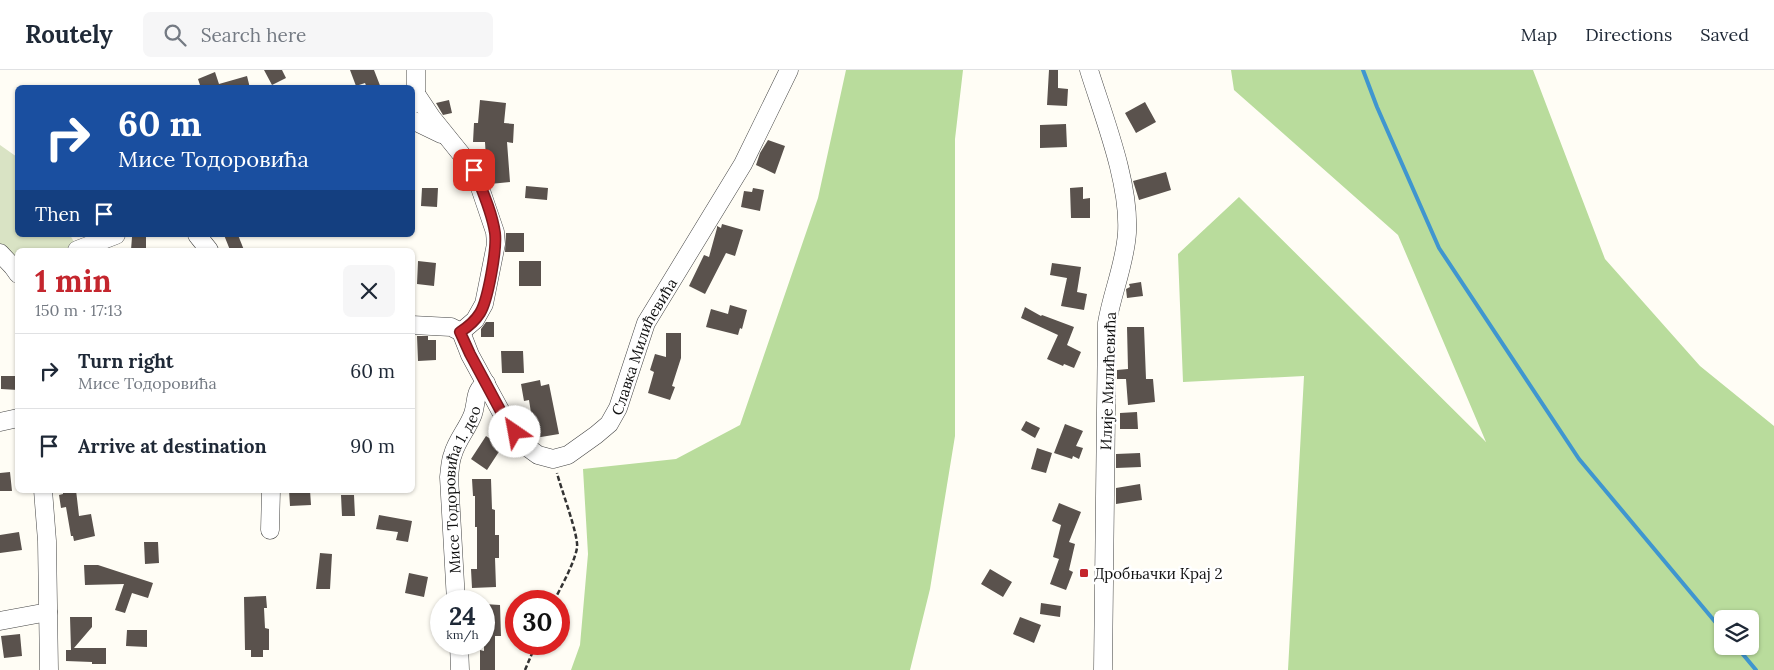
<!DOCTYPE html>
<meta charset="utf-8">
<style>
body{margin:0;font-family:Lora,serif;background:#f6f6f7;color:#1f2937;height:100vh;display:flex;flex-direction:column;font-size:19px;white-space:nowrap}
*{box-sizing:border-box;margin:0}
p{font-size:16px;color:#747a83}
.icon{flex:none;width:28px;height:28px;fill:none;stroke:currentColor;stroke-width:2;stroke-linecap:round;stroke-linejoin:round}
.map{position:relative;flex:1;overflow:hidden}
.details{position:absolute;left:15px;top:178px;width:400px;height:245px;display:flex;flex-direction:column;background:#fff;border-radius:8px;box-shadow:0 1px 4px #0004}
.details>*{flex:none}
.hud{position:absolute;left:15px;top:15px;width:400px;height:152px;border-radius:8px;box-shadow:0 1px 4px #0004;background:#1a4fa0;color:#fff;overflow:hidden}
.fabs{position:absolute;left:1714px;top:540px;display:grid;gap:10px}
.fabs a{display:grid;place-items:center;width:45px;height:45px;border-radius:8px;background:#fff;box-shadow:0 1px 4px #0004;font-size:25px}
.speed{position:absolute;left:430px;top:520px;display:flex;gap:10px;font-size:25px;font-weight:700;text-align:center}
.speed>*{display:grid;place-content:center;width:65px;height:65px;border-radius:50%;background:#fff;box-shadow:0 1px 4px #0004;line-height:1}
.speed small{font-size:12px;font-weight:400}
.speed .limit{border:8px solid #d22;background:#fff;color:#111}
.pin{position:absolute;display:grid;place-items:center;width:42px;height:42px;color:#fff;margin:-21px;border-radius:10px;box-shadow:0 2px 8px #0006}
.me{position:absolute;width:55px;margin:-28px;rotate:327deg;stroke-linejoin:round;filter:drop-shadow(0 0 4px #0008)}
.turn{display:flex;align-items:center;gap:18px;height:105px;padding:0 20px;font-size:22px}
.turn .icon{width:65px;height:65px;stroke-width:2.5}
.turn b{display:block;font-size:35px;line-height:42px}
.then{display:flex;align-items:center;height:48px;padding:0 20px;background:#0003;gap:10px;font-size:19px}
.round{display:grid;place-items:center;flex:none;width:52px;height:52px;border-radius:8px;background:#f6f6f7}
.head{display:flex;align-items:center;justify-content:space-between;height:85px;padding:0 20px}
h1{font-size:30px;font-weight:700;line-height:38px;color:#c4262e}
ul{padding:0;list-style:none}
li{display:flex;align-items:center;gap:15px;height:75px;padding:0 20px;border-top:1px solid #e0e1e3}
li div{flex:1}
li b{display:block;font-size:19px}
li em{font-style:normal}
header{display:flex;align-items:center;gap:30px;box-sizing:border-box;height:70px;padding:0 25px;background:#fff;border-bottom:1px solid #e0e1e3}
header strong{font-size:24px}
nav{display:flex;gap:28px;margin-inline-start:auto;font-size:18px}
.search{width:350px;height:45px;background:#f6f6f7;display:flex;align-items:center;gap:12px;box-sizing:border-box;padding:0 18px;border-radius:8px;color:#747a83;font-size:19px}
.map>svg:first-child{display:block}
.forest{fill:#b9dc9c;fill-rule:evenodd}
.cemetery{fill:#d9e3c4}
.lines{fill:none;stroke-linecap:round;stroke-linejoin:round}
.stream{stroke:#3f96cf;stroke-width:4}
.building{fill:#5a524d}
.minor-casing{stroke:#444;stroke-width:19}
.path{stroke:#333;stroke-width:2.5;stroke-dasharray:5 2.5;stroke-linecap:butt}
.minor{stroke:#fff;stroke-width:18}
.route-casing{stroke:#7f191e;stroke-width:12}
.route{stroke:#c4262e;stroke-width:9}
.poi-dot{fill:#c4262e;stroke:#fff;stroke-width:2}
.labels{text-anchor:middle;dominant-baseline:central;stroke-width:5;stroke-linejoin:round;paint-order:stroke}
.street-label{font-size:15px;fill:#111;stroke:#fff}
.poi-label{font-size:15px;fill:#111;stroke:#fff;text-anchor:start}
</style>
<header>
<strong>Routely</strong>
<div class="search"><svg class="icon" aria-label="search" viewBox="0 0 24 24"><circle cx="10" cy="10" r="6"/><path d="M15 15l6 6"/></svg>Search here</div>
<nav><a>Map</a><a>Directions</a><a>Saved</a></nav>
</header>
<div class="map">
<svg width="1774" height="600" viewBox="0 0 1774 600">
<rect width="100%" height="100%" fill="#fffdf5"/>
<!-- forest -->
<path class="forest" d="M846,0H963L955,69V366L930,519L910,600H571L580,575L588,484L583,399L676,389L740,355L818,128Z
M1231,0H1533L1605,189L1700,296L1774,356V600H1288L1304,306L1183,312L1178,184L1239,127L1486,372L1398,165L1234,20ZM1722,549H1750V576H1722Z"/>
<!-- cemetery -->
<path class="cemetery" d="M0,75L17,87L18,165H70L78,179L18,180L17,197L0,183Z"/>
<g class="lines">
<!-- stream -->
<path class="stream" d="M1363,0L1377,37L1439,178L1579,389L1722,560
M1736,576L1756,600"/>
</g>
<!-- building -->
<path class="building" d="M264,0H282L286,8L272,15Z
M350,0H374L381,18H367L365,13L356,16Z
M1049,0H1058V18L1068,19L1067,36L1047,35Z
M215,2L219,14L247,6L250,18H201L198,9Z
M449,30L452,43L443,45L436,33Z
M480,30L506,33L504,53L514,54L513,73L507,72L510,112L490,114L487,105L485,72H473L474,53H478Z
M1145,32L1156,52L1136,63L1125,43Z
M1066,54L1067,77L1040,78V55Z
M768,70L785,76L775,104L756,95L760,83Z
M1166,102L1171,120L1139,130L1133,111Z
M526,116L548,118L547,130L525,128Z
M1083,117V129L1090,128V148H1071L1070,118Z
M422,118H438L437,137L421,136Z
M753,118L764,120L760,141L741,137L744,121L752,122Z
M722,154L743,160L735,186L726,183L705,224L689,216L704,185L709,187L717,158V156L721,158Z
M506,163H524V182H505Z
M224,165H238L244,180H230Z
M132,167H146V180H131Z
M418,191L436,193L434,216L417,214Z
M519,191H541V216H519Z
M1052,193L1081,197L1077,222L1087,224L1084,240L1061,236L1067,208L1050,205Z
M1141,212L1143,226L1127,228L1126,219L1130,217L1129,214Z
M730,235L747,240L742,259L740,258L738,265L706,257L711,239L728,244Z
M1025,237L1041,246L1042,245L1074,257L1067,275L1081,282L1074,298L1064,294L1063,296L1047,289L1058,265L1021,248Z
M486,252H494V267H481V259Z
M1127,257H1144L1146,309H1153L1155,332L1128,335L1126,309H1117V300L1128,299Z
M666,263H681V288L672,316L675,317L670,330L648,323L654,302L650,300L655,284L666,287Z
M417,266H428V270H436V290L418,291Z
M501,281H523L524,303H502Z
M1,306H18V320L1,319Z
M540,310L541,316L549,314L559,364L535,368L529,330L524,331L521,314Z
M1137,342L1138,359H1120V343Z
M1026,351L1040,358L1035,368L1021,360Z
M1065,354L1083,361L1076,376L1083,378L1079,389L1073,386L1072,389L1054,383Z
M486,366L502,377L487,400L471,389Z
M1037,378L1052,383L1046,403L1031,399Z
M1140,383L1141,397L1116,398V384Z
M10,402L12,421H0V403Z
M472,409H491L492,439L495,440V465H499V488H495L496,517L472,518L471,499H477V457H475V426H473Z
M1140,414L1142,430L1116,434V418Z
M76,420L79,446L91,444L95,466L74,471L73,466H71L66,437L61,438L59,425L63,424V421Z
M289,420H310L311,435L290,436Z
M341,425H354L355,446H342Z
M1059,433L1081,442L1069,472L1075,474L1069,500L1073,502L1066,520L1050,514L1059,489L1053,487L1061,455L1052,451Z
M379,445L412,451L408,472L396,470L398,462L376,459Z
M19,462L22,480L0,483V465Z
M144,472H158L159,493L145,494Z
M320,483L332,484L330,519H316Z
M84,495H98L153,513L148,528L132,523L125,543L115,540L124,514L85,515Z
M990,499L1012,512L1003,527L981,514Z
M409,503L428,507L424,527L405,523Z
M266,526L267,538H264L265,558L269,559V580H263V587H251V580H245L244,527Z
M1041,533L1061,536L1060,547L1040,544Z
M484,534L500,535L501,566H495V600H480V580L484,581Z
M70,547H92V557L74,578H106V594H92V592L66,591V580H71Z
M1020,547L1041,555L1034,573L1013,564Z
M127,560H147V577L126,576Z
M20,564L22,586L4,588L1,566Z"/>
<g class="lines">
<defs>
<g id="minor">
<path d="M1089,0C1104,48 1130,113 1127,163C1125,194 1112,223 1107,253L1103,600"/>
<path d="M416,24L432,48L474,100L495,162L496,174L484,234L475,250L461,262"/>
<path d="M413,34L416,24V0"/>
<path d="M412,50L441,64"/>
<path d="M197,165L209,180"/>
<path d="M77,180L116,165"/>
<path d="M0,183L13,197L18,204"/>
<path d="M412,255L451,257L461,262"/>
<path id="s1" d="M461,262L470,285L506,351L523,374L538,385L553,389L568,385L596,365L609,354L618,338L646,253L743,94L789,0"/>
<path d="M0,352L18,348"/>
<path d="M43,420L47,471L49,600"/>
<path d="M270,460L271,420"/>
<path id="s2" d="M456,531L449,407C450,400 450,391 453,384C457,370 468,358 473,344C477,332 474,320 486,313"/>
<path d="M0,551L48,542"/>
<path d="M459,574L460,600"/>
</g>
</defs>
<!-- minor casing -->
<use href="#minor" class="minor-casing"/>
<!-- path -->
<path class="path" d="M554,531C561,517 574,494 577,478C579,466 561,419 557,403
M525,600L536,574"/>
<!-- minor -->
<use href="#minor" class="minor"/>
</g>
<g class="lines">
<defs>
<path id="route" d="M474,100C482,120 492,142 495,163C497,179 488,230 480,243C475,251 468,257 460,262L470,284L506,351L515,362"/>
</defs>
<!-- route casing -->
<use href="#route" class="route-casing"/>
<!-- route -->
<use href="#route" class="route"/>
</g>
<!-- markers -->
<rect class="poi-dot" x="1079" y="498" width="10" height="10" rx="2.5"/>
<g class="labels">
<!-- street labels -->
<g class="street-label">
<text stroke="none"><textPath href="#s1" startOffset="315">Славка Милићевића</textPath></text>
<text transform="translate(1108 311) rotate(-88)">Илије Милићевића</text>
<text stroke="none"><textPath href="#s2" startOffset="114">Мисе Тодоровића 1. део</textPath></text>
</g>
<!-- poi labels -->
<g class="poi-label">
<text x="1094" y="503">Дробњачки Крај 2</text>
</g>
</g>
</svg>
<div class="fabs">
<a><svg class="icon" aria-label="layers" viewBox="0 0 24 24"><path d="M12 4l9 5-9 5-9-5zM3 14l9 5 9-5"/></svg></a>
</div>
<div class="speed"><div>24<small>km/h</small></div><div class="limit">30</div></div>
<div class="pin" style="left:474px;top:100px;background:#d93025"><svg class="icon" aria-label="arrive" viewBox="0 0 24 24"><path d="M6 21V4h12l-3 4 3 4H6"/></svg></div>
<svg class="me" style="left:515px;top:362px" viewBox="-20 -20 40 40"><circle r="19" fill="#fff"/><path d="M0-13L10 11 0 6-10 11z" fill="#c4262e"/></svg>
<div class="hud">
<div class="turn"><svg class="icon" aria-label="right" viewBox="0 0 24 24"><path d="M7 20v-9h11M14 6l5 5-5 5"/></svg><div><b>60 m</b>Мисе Тодоровића</div></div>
<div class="then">Then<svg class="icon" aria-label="arrive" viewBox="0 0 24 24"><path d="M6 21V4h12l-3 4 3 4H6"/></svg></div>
</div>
<section class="details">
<div class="head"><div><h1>1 min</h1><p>150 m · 17:13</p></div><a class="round"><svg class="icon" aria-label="close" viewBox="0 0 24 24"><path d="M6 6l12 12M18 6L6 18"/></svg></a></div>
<ul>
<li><svg class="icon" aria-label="right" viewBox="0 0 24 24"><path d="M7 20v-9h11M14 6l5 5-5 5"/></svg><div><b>Turn right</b><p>Мисе Тодоровића</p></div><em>60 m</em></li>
<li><svg class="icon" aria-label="arrive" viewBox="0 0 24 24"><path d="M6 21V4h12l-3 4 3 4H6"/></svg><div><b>Arrive at destination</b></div><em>90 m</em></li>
</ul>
</section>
</div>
